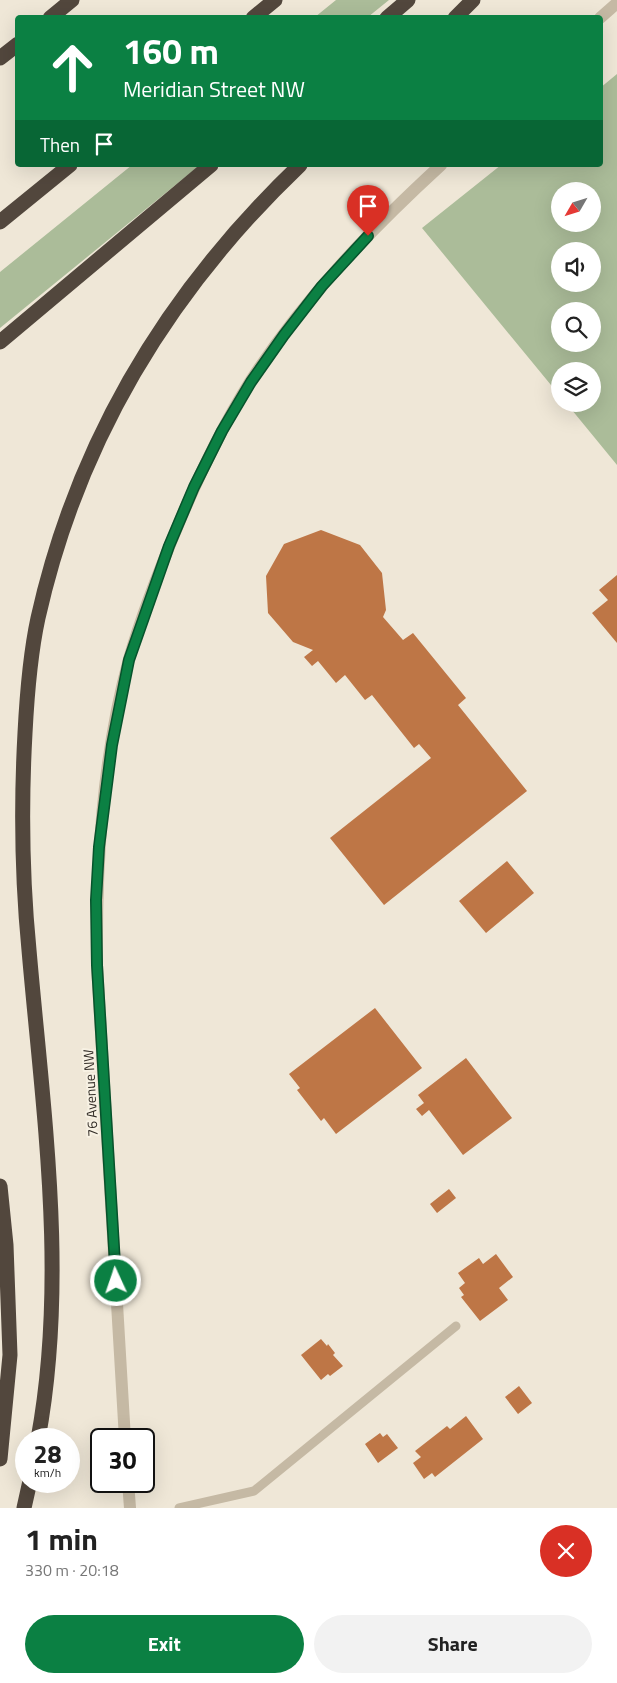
<!DOCTYPE html>
<meta charset="utf-8">
<style>
body{margin:0;font-family:"Titillium Web",sans-serif;background:#f2f2f2;color:#222;height:100vh;display:flex;flex-direction:column;font-size:19px;white-space:nowrap}
*{box-sizing:border-box;margin:0}
p{font-size:16px;color:#767676}
.icon{flex:none;width:28px;height:28px;fill:none;stroke:currentColor;stroke-width:2;stroke-linecap:round;stroke-linejoin:round}
.map{position:relative;height:1508px;overflow:hidden}
.sheet{display:flex;flex-direction:column;background:#fff;flex:1}
.sheet>*{flex:none}
.banner{position:absolute;left:15px;top:15px;width:588px;height:152px;border-radius:5px;box-shadow:0 5px 20px #0002;background:#0b8043;color:#fff;overflow:hidden}
.needle{width:32px;rotate:231deg}
.controls{position:absolute;left:551px;top:182px;display:grid;gap:10px}
.controls a{display:grid;place-items:center;width:50px;height:50px;border-radius:50%;background:#fff;box-shadow:0 5px 20px #0002;font-size:25px}
.speed{position:absolute;left:15px;top:1428px;display:flex;gap:10px;font-size:25px;font-weight:700;text-align:center}
.speed>*{display:grid;place-content:center;width:65px;height:65px;border-radius:50%;background:#fff;box-shadow:0 5px 20px #0002;line-height:1}
.speed small{font-size:12px;font-weight:400}
.speed .limit{border:2px solid #111;border-radius:8px;background:#fff;color:#111}
.pin{position:absolute;display:grid;place-items:center;width:42px;height:42px;color:#fff;margin:-51px -21px;border-radius:50% 50% 50% 0;rotate:-45deg;box-shadow:0 0 5px #0007}
.pin .icon{rotate:45deg}
.me{position:absolute;width:55px;margin:-28px;rotate:357deg;stroke-linejoin:round;filter:drop-shadow(0 0 4px #0008)}
.turn{display:flex;align-items:center;gap:18px;height:105px;padding:0 25px;font-size:22px}
.turn .icon{width:65px;height:65px;stroke-width:2.5}
.turn b{display:block;font-size:35px;line-height:42px}
.then{display:flex;align-items:center;height:48px;padding:0 25px;background:#0003;gap:10px;font-size:19px}
.round{display:grid;place-items:center;flex:none;width:52px;height:52px;border-radius:26px;background:#f2f2f2}
.headline{display:flex;align-items:center;justify-content:space-between;height:85px;padding:0 25px}
h1{font-size:30px;font-weight:700;line-height:38px}
.primary-button{display:flex;gap:10px;margin-top:auto;padding:10px 25px}
.primary-button a{flex:1;height:58px;border-radius:30px;background:#0b8043;color:#fff;font-size:20px;font-weight:700;line-height:58px;text-align:center}
.primary-button a+a{background:#f2f2f2;color:#222}
.map>svg:first-child{display:block}
.green{fill:#abbc99;fill-rule:evenodd}
.building{fill:#be7646}
.lines{fill:none;stroke-linecap:round;stroke-linejoin:round}
.lane{stroke:#c5b9a4;stroke-width:9}
.street{stroke:#c5b9a4;stroke-width:12}
.highway{stroke:#52473d;stroke-width:15}
.route-casing{stroke:#07532c;stroke-width:12}
.route{stroke:#0b8043;stroke-width:9}
.labels{text-anchor:middle;dominant-baseline:central;stroke-width:4;stroke-linejoin:round;paint-order:stroke}
.street-label{font-size:14px;fill:#312b25;stroke:#f7f1e3}
</style>
<div class="map">
<svg width="617" height="1508" viewBox="0 0 617 1508">
<rect width="100%" height="100%" fill="#efe7d7"/>
<!-- green -->
<path class="green" d="M336,0H389L368,17H315Z
M617,74V465L567,404H592V371H560V396L422,228L501,165H600V88ZM560,191H592V224H560ZM560,251H592V284H560ZM560,311H592V344H560Z
M132,165H200L0,328V272Z"/>
<!-- building -->
<path class="building" d="M321,530L360,545L382,573L386,610L383,617L403,640L413,633L466,698L458,705L527,791L384,905L330,838L431,758L419,744L414,748L372,695L365,700L345,675L336,683L318,661L312,666L304,657L313,650L293,642L268,613L266,576L284,544Z
M617,575V643L592,613L608,600L599,590Z
M507,861L534,893L486,933L459,901Z
M375,1008L422,1068L336,1134L324,1118L321,1121L297,1090L300,1088L289,1074Z
M466,1058L512,1118L463,1155L429,1110L422,1116L416,1109L424,1103L418,1095Z
M449,1189L456,1198L437,1213L430,1204Z
M496,1254L513,1277L499,1288L508,1300L480,1321L461,1297L464,1295L459,1288L465,1283L458,1273L479,1258L483,1264Z
M321,1339L327,1346L328,1344L335,1353L333,1355L343,1366L330,1376L328,1374L321,1380L301,1355Z
M519,1386L532,1403L518,1414L505,1397Z
M466,1416L483,1439L435,1477L432,1473L424,1479L413,1463L421,1457L415,1451L447,1426L450,1429Z
M380,1433L383,1437L387,1434L398,1448L378,1463L365,1444Z"/>
<g class="lines">
<!-- lane -->
<path class="lane" d="M179,1508L254,1491L456,1326"/>
<!-- street -->
<path class="street" d="M600,18L617,3
M125,1439L97,965C96,864 102,758 129,659C142,613 160,568 179,523C199,475 222,427 250,382C302,301 370,230 441,165
M128,1481L130,1508"/>
<!-- highway -->
<path class="highway" d="M50,18L72,0
M253,18L275,0
M387,18L408,0
M455,18L473,0
M0,58L18,44
M0,222L70,165
M0,342L211,165
M0,1186L6,1245L10,1355L0,1459
M38,1439C68,1277 43,1112 29,950C22,878 21,805 25,733C27,694 30,655 38,618C78,439 168,291 300,165
M24,1508L30,1481"/>
</g>
<g class="lines">
<defs>
<path id="route" d="M116,1281L97,965L96,900L99,847L112,745L129,660L169,546L194,487L222,431L251,382L284,335L322,286L368,236"/>
</defs>
<!-- route casing -->
<use href="#route" class="route-casing"/>
<!-- route -->
<use href="#route" class="route"/>
</g>
<g class="labels">
<!-- street labels -->
<g class="street-label">
<text transform="translate(90 1093) rotate(-93)">76 Avenue NW</text>
</g>
</g>
</svg>
<div class="controls">
<a><svg class="needle" viewBox="-14 -14 28 28"><path d="M0-13l5 13h-10z" fill="#e53935"/><path d="M0 13l5-13h-10z" fill="#767676"/></svg></a>
<a><svg class="icon" aria-label="sound" viewBox="0 0 24 24"><path d="M4 9h4l5-4v14l-5-4H4zM17 9q2 3 0 6"/></svg></a>
<a><svg class="icon" aria-label="search" viewBox="0 0 24 24"><circle cx="10" cy="10" r="6"/><path d="M15 15l6 6"/></svg></a>
<a><svg class="icon" aria-label="layers" viewBox="0 0 24 24"><path d="M12 4l9 5-9 5-9-5zM3 14l9 5 9-5"/></svg></a>
</div>
<div class="speed"><div>28<small>km/h</small></div><div class="limit">30</div></div>
<div class="pin" style="left:368px;top:236px;background:#d93025"><svg class="icon" aria-label="arrive" viewBox="0 0 24 24"><path d="M6 21V4h12l-3 4 3 4H6"/></svg></div>
<svg class="me" style="left:116px;top:1281px" viewBox="-20 -20 40 40"><circle r="17" fill="#0b8043" stroke="#fff" stroke-width="3"/><path d="M0-11L8 9 0 5-8 9z" fill="#fff"/></svg>
<div class="banner">
<div class="turn"><svg class="icon" aria-label="ahead" viewBox="0 0 24 24"><path d="M12 20V5M6 11l6-6 6 6"/></svg><div><b>160 m</b>Meridian Street NW</div></div>
<div class="then">Then<svg class="icon" aria-label="arrive" viewBox="0 0 24 24"><path d="M6 21V4h12l-3 4 3 4H6"/></svg></div>
</div>
</div>
<section class="sheet">
<div class="headline"><div><h1>1 min</h1><p>330 m · 20:18</p></div><a class="round" style="background:#d93025;color:#fff"><svg class="icon" aria-label="close" viewBox="0 0 24 24"><path d="M6 6l12 12M18 6L6 18"/></svg></a></div>
<div class="primary-button"><a>Exit</a><a>Share</a></div>
</section>
